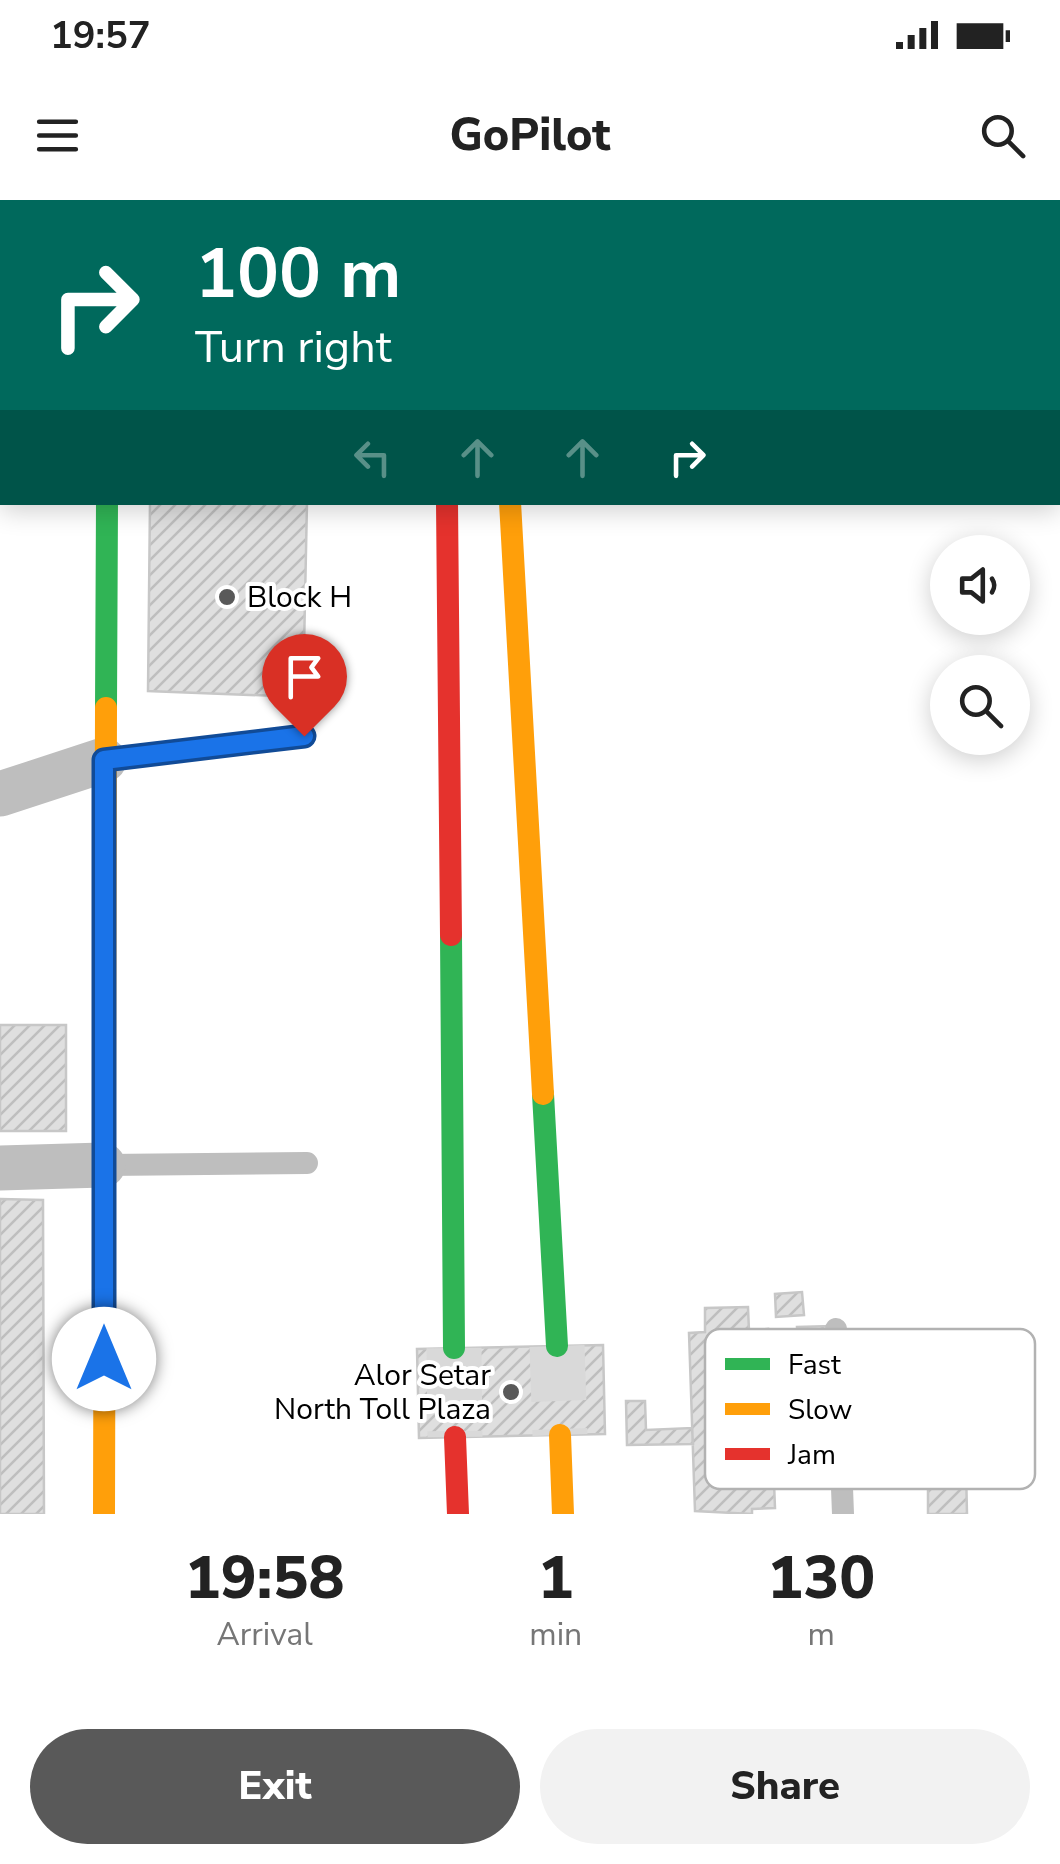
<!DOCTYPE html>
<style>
body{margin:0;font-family:"Nunito Sans",sans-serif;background:#f2f2f2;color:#222;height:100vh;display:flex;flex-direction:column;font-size:38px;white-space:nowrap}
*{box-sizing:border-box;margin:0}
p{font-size:32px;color:#767676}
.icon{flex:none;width:55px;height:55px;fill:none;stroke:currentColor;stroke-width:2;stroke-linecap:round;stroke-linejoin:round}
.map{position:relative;height:1314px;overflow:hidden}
.drawer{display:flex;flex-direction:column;background:#fff;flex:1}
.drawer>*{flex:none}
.guide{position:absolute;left:0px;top:0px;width:1060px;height:305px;box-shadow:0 5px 25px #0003;background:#00695c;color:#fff;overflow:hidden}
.fabs{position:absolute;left:930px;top:335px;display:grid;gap:20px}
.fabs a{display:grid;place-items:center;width:100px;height:100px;border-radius:50%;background:#fff;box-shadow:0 5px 25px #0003;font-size:50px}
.pin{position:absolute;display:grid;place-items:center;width:85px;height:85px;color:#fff;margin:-102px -42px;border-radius:50% 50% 50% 0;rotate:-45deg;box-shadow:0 0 10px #0007}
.pin .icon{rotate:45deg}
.me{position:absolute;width:110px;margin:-55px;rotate:0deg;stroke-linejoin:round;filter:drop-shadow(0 0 8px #0008)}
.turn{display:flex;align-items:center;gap:35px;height:210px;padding:0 30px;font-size:45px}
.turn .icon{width:130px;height:130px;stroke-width:2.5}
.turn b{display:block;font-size:70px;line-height:85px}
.lanes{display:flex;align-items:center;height:95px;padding:0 30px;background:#0003;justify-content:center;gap:50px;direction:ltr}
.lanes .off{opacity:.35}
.eta{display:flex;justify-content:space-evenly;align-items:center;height:170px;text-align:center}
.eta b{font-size:60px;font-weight:800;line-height:70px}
.cta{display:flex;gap:20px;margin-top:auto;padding:20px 30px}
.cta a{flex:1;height:115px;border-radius:60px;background:#595959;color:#fff;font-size:40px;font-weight:800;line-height:115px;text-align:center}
.cta a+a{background:#f2f2f2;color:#222}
.status{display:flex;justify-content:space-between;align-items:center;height:70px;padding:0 50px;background:#fff;direction:ltr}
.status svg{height:28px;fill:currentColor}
header{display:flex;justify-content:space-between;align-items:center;height:130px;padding:0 30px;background:#fff;font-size:45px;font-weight:800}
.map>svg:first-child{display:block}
.building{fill:url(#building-hatch);stroke:#c7c7c7;stroke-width:2.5}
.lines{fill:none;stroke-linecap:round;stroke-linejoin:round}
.highway-tunnel{stroke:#d9d9d9;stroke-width:55;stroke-dasharray:55 28;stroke-linecap:butt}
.lane{stroke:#bebebe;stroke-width:22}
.street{stroke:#bebebe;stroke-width:45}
.fast{stroke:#30b455;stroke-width:22}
.slow{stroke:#ff9f0a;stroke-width:22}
.jam{stroke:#e5322d;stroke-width:22}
.route-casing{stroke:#114b97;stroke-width:25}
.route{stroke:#1a73e8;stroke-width:18}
.poi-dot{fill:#595959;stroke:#fff;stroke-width:4}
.labels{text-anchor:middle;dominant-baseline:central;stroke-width:8;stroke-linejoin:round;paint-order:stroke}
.poi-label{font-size:30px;fill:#000;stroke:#fff;text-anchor:start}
.key{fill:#fff;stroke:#b2b2b2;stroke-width:2.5}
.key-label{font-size:28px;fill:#000}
</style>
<div class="status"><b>19:57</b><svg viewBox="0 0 49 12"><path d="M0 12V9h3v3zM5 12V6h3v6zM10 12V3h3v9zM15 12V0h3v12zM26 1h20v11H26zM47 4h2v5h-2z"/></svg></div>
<header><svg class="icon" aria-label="menu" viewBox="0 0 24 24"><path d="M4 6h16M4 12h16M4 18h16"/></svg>GoPilot<svg class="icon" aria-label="search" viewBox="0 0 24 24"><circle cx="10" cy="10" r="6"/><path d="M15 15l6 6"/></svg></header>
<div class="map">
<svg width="1060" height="1314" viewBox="0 0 1060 1314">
<defs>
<pattern id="building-hatch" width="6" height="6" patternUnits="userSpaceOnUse" patternTransform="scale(2.5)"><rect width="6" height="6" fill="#dfdfdf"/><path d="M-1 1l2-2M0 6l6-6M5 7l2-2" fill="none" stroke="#bebebe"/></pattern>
</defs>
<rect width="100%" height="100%" fill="#fff"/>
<!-- building -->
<path class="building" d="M150,302H307L303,497L148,491Z
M0,825H66V931H0Z
M0,999L43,1000L44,1314H0Z
M802,1092L804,1115L776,1117L775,1094Z
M748,1107L749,1131L768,1129L775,1308L752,1309V1314L695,1311L689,1133L705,1132V1108Z
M832,1126L836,1247L801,1249L797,1127Z
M603,1145L605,1234L419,1238L417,1149Z
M626,1201H645L646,1230L692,1228L693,1244L627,1245Z
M966,1270L967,1314H928V1271Z"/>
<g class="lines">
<!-- highway-tunnel -->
<path class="highway-tunnel" d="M557,1146L560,1235
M454,1148L455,1237"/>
<!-- lane -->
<path class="lane" d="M156,2L157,0
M104,560L304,536
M106,965L307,963
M836,1129L843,1314"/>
<!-- street -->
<path class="street" d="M0,594L104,560
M0,968L103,965"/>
<!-- fast -->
<path class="fast" d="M443,0V2
M495,0V2
M106,508L107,302
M451,735L454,1148
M543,894L557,1146"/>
<!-- slow -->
<path class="slow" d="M510,302L543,894
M560,1235L563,1314
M104,1314L106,508"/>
<!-- jam -->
<path class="jam" d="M447,302L451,735
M455,1237L458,1314"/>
</g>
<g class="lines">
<defs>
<path id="route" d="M104,1159V560L304,536"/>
</defs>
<!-- route casing -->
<use href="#route" class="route-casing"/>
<!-- route -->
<use href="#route" class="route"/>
</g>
<!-- markers -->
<g class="poi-dot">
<circle cx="227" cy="397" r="10"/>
<circle cx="511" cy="1192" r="10"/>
</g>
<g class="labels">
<!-- poi labels -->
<g class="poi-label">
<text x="247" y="397">Block H</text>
<text x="491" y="1175" text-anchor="end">Alor Setar<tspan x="491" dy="34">North Toll Plaza</tspan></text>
</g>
</g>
<!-- legend -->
<rect x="705" y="1129" width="330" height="160" rx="15" class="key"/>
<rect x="725" y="1158" width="45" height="12" fill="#30b455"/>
<rect x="725" y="1203" width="45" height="12" fill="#ff9f0a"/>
<rect x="725" y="1248" width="45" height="12" fill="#e5322d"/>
<g class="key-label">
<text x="788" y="1174">Fast</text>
<text x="788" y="1219">Slow</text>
<text x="788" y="1264">Jam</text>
</g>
</svg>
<div class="fabs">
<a><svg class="icon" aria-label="sound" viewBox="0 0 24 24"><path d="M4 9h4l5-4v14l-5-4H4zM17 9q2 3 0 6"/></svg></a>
<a><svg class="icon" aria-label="search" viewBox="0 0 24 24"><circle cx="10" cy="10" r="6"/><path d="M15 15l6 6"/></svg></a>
</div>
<div class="pin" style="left:304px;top:536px;background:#d93025"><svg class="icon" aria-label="arrive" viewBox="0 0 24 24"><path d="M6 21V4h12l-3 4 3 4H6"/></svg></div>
<svg class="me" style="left:104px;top:1159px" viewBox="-20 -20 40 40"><circle r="19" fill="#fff"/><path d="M0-13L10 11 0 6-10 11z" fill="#1a73e8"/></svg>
<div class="guide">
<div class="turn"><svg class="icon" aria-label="right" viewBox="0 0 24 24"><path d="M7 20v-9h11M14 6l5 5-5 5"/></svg><div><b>100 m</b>Turn right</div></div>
<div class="lanes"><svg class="icon off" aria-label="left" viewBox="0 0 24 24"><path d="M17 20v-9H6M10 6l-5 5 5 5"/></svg><svg class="icon off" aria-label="ahead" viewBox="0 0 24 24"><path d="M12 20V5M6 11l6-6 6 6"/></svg><svg class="icon off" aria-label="ahead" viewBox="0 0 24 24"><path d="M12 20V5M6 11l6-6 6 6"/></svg><svg class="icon" aria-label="right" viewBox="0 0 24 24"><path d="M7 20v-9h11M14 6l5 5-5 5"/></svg></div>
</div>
</div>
<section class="drawer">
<div class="eta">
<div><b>19:58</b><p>Arrival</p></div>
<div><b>1</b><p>min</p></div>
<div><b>130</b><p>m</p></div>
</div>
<div class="cta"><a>Exit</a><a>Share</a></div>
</section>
